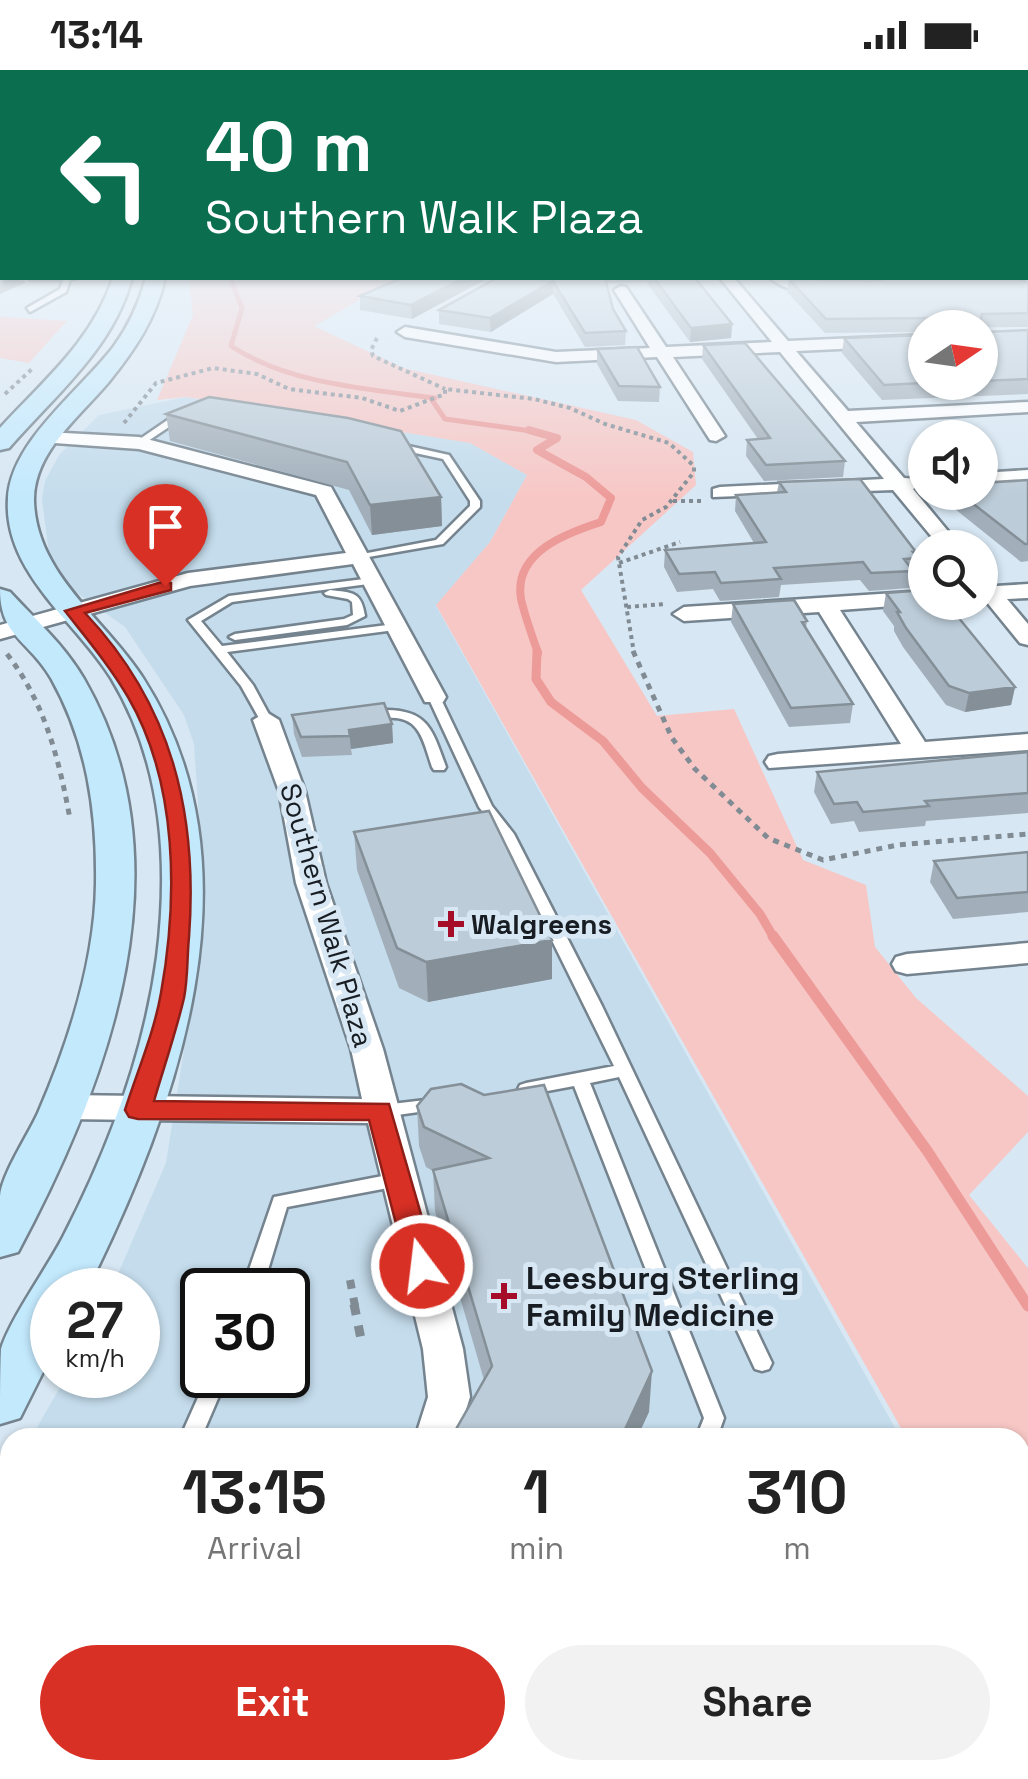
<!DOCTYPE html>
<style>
body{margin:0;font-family:"Space Grotesk",sans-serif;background:#f2f2f2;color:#222;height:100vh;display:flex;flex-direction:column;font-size:38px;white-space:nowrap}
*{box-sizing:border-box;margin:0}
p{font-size:32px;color:#767676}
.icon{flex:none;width:55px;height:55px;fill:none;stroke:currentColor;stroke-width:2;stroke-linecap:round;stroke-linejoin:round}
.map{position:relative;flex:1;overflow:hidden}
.drawer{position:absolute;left:0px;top:1358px;width:1030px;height:352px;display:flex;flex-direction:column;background:#fff;border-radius:30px 30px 0 0;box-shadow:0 2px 8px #0004}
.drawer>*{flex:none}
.hud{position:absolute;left:0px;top:0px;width:1030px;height:210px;box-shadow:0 2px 8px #0004;background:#0b6e4f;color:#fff;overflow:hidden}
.needle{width:65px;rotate:77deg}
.fabs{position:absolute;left:908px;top:240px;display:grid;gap:20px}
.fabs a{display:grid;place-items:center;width:90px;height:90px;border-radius:50%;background:#fff;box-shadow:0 2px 8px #0004;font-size:50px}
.speed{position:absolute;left:30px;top:1198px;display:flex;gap:20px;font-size:50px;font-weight:700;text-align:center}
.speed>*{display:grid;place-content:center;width:130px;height:130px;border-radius:50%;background:#fff;box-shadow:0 2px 8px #0004;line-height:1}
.speed small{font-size:25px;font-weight:400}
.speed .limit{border:5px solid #111;border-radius:15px;background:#fff;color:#111}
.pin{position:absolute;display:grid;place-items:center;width:85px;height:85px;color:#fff;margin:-102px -42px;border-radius:50% 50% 50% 0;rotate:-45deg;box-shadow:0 0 10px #0007}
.pin .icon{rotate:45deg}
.me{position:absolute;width:110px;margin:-55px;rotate:345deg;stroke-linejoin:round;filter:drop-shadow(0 0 8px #0008)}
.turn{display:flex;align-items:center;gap:35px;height:210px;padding:0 40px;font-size:45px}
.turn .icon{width:130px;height:130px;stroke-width:2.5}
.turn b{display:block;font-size:70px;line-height:85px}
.eta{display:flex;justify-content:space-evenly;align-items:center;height:170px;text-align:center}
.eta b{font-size:60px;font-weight:700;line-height:70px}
.primary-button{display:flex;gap:20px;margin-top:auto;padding:20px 40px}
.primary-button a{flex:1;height:115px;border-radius:60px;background:#d93025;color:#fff;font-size:40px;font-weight:700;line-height:115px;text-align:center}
.primary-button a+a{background:#f2f2f2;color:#222}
.status{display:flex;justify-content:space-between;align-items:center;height:70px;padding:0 50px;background:#fff;direction:ltr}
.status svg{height:28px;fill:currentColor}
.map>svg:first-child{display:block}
.built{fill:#c4dcec;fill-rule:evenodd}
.green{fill:#f7c7c5}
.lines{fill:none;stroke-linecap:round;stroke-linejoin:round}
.stream-far3{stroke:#ed9b99;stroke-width:5}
.stream-far2{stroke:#ed9b99;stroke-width:8}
.stream-far1{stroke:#ed9b99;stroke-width:9}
.stream{stroke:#ed9b99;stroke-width:11}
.lane-casing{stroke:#74838e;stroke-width:5}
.street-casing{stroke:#74838e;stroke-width:5}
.secondary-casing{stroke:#74838e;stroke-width:5}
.path-far3{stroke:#808b94;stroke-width:4;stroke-dasharray:4 4;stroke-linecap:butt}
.path-far2{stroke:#808b94;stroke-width:5;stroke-dasharray:6 6;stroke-linecap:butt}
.path-far1{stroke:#808b94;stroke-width:8;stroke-dasharray:9 9;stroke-linecap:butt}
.path{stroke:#808b94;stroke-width:9;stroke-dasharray:11 11;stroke-linecap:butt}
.lane{fill:#fff;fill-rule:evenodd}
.street{fill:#fff;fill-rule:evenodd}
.secondary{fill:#c3e9fd;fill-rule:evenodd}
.wall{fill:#a2afba}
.shaded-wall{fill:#848f97}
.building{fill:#bcccd8;stroke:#848f97;stroke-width:2.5}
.route{fill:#d93025;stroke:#8d1f18;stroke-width:2.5}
.poi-dot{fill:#a60d29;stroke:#d7e7f3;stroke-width:4}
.labels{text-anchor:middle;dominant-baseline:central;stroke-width:10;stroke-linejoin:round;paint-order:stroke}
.street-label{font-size:28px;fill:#171d22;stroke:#d7e7f3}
.poi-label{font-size:28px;font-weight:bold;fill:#171d22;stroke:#d7e7f3;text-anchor:start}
.near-poi-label{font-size:32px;font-weight:bold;fill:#171d22;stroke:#d7e7f3;text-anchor:start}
</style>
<div class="status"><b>13:14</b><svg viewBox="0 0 49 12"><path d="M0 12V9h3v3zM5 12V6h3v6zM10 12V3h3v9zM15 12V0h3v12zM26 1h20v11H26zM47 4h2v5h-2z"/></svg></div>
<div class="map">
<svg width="1028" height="1709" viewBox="0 0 1028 1709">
<rect width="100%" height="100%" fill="#d7e7f3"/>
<!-- built -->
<path class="built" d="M186,327L471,373L527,405L490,472L436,536L900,1367L31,1368L67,1305H138V1220H111L166,1093L200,879L203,806L194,674L184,645L125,557L70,518L51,499L42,429L45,411L59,385L99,345ZM202,1220H288V1305H202Z
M10,1403V1700H1020V1582L1028,1596V1709H0V1423Z"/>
<!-- green -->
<path class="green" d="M189,208H398L314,256L403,298L636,350L693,382L696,415L581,520L657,646L734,639L803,790L866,815L875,877L916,928L1028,1026V1062L969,1125L1028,1198V1584L1020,1570V1368L906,1367L436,535L490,472L527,405L470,373L186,327L157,330L193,245Z
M0,246L3,247L67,251L29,293L0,288Z"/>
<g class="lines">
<!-- stream-far3 -->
<path class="stream-far3" d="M230,208L242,238L231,276C289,314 367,319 435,328L432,330L445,349L538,362"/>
<!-- stream-far2 -->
<path class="stream-far2" d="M529,360L557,368L537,380L586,407L611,428L601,452C567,463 513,482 521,529C525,547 532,565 538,583"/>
<!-- stream-far1 -->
<path class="stream-far1" d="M537,581L536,609L551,632L603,671L642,718L710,783L760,844L774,868"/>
<!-- stream -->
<path class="stream" d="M773,866L928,1082L1028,1236"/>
<defs>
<path id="lane" d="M28,208H77L70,210L66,222L30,242L27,238L60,219L63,210H31Z
M185,345L188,346V350L175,353L142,375L134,373L169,349Z
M395,373L449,385L480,431V437L443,474L357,489V485L436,470L470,436V431L443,389L392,378L390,376Z
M372,508L376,509V513L232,532L201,551L222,576L395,554L401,557L395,560L227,582L253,615L272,650L266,654L260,650L241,616L188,550L229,526Z
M330,520C353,523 361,521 365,546L347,555L235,570L229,567L235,564L344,549L353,545L352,532L348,529L326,525L324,523Z
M434,623L440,627L492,736L514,764L602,936L772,1293L769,1299L762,1301L755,1299L619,1007L590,1013L724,1348L717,1368H696L704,1348L574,1016L526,1025L520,1023L518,1019L520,1015L526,1013L614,996L500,765L479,737L428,627Z
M386,640C429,640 433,662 446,697L444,700H434L432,697C423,670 420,645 386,648C375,648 371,651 362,646L368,642Z
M434,1029L440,1031L443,1035L440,1039L383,1047L377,1045L374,1041L377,1037L383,1035Z
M398,1103L404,1105L407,1110L404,1115L287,1137L262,1220H242L274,1127Z
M208,1305H228L201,1368H180Z
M66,1700H92V1709H66Z"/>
<path id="street" d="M720,208H734L788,271L925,265V275L796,281L848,341L1028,332V342L856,352L904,408L919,409L922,413L913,419L962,478H941L893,420L713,427V419L720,417L884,409L780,282L673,287L725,366L716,371L710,370L657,287L556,292L405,267L397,262L405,257L556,282L650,278L614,220L621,216L626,217L666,277L772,272Z
M770,208L825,213L832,217C815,228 785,221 770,208Z
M46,362L139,367L331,417L446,627L443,632H425L353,494L190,516L0,569V555L188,503L346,483L316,425L139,379L40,372V364Z
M1028,400V412L980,415V403Z
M980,504L988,506L996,516L1028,514V528L1007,529L1028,554V575L1020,573L985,530L980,531Z
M925,521V532L933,533L840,540L925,672L1028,664V680L769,698L765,692L769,686L778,684L901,674L819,542L684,551L673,544L684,537Z
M266,642L279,650L305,721L326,813L383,979L463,1279L470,1327L457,1368H415L428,1327L423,1279L368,1053L65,1049L53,1046L48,1037L53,1028L65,1025L362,1029L351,979L296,813L279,721L253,650Z
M1028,873V893L907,904L896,901L892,894L896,887L907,884Z
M298,1700H348L350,1709H300Z"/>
<path id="secondary" d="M113,208H132C113,279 55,325 9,378L0,380V358C44,310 92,271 113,208Z
M146,208H165C156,249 134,281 108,313C79,347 33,383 34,431C36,505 107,551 143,608C265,798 177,1038 87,1220H52V1284L20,1348L0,1354C0,1332 0,1300 1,1279C10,1249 47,1198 63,1167C108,1080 144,984 157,887C169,792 162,692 111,608C76,551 3,503 8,428C11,371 81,320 114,276C130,254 139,233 146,208Z
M0,519L10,522C36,550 65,576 84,609C190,793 110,1010 18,1182L0,1187C0,1167 0,1146 0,1126C2,1104 28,1065 38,1043C68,974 95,890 96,814C97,741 87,672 51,608C29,570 0,567 0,519Z"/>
</defs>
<!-- lane casing -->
<use href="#lane" class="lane-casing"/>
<!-- street casing -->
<use href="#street" class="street-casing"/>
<!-- secondary casing -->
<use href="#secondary" class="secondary-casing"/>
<!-- path-far3 -->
<path class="path-far3" d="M377,268L371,280L373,286L445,319
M5,324L32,299
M124,353L156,313L213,298L257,304L289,319L362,328L400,341L445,324V319L534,329L570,338L605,354L669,373L694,396V402L666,437L642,450L618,487L634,583
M925,380L918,371L927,363
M673,431H701
M619,493L680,472
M627,537L665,534"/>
<!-- path-far2 -->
<path class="path-far2" d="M633,581L672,668L695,699L768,768L823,790L898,775L1028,764
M7,584C45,633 59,689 70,749"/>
<!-- path-far1 -->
<path class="path-far1" d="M350,1210L355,1236"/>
<!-- path -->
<path class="path" d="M354,1234L361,1269"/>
<!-- lane -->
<use href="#lane" class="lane"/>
<!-- street -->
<use href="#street" class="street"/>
<!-- secondary -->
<use href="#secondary" class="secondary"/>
</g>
<!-- wall -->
<path class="wall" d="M488,208L412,249L360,240V226Z
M497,208H695L732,254L731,268L690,272L646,212L607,213L613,239L626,261L625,275L585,277L553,224L491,262L439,254V240Z
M796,208H863L810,209Z
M789,209L1028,213V257L925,258V262L825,263L787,222Z
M980,259L983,262L1028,260V324L882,330L842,283L844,268L925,312H980Z
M703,275L845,391L843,407L764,411L746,386L747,370L758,369L702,289Z
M597,279L660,317L659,332L618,331L597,294Z
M209,327L441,427L442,456L372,465L349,420L170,371L166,344Z
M1028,410V491L1021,492L945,431L946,422H980Z
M779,412L916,482V486L918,488L915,506H912L910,518L869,521L860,510L781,515L779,527L720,531L713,519L677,522L664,497L665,480L754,473L735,441L736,425L777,422Z
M886,523L1015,617L1011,635L965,642L946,635L903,577L894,561V556L883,541Z
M733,534L807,551L806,558L853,634L850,653L789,657L731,552Z
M292,645L392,654L393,673L351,679L352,685L302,687L294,664Z
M1028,682V743L926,751L925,756L859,762L854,751L831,754L814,722L817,702Z
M354,762L552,870V909L428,932L399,918L357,800Z
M1028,782V842L953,849L930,812L934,791Z
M461,1014L649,1342L484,1310L435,1141L433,1101L426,1097L419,1076L417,1036Z
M414,1700H1020L1028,1709H416Z"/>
<!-- shaded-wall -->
<path class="shaded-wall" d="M0,190H2V208H24L25,213L0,224Z
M463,208H488L412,249L411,235Z
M553,211V224L491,262L490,248Z
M732,254L731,268L690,272L691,258Z
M441,427L442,456L372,465L370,435Z
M1015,617L1011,635L965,642L969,623Z
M392,654L393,673L351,679L349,660Z
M552,870V909L428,932L426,892Z
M652,1301L649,1342L637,1368H621Z"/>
<!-- building -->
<path class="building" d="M401,208H463L411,235L360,226Z
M497,208H605L613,239L626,261L585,263L553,211L490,248L439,240Z
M654,208H695L732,254L691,258Z
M891,208H1020L1028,213V243L982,244L979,258H928L930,248L826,249L789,209L873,211Z
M980,259L983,262L1028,260V309L980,311Z
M925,265V312H943L884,315L844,268Z
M745,273L845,391L766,395L747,370L770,368L703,275Z
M637,277L660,317L619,316L597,279Z
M209,327L348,348L401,361L441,427L370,435L347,392L166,344Z
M860,409L916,482H913L918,488L904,489L913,501L871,503L863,492L774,498L781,509L721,513L715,502L679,504L665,480L766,472L736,425L786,422L779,412Z
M1028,410V474H1025L958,422H980V413Z
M925,520V532H939L948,543L954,542L1015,617L969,623L949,616L906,558L897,542H900L886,523Z
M794,530L807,551L802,552L853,634L791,638L733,534Z
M384,633L392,654L349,660L350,666L301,667L292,645Z
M1028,682V723L925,731L929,736L863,742L857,732L834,734L817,702Z
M489,741L552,870L426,892L397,878L354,762Z
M1028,782V822L957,828L934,791Z
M461,1014L484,1025L544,1015L652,1301L621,1368H451L492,1296L433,1100L489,1088L424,1057L417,1036L431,1019Z
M1020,1664L1028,1680V1709H420L419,1700H1020Z"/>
<!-- sky -->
<linearGradient id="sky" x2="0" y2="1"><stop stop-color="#aaaac8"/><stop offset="0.44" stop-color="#edf4fa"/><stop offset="1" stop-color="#edf4fa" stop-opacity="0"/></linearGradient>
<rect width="1028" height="429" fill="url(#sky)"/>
<!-- route -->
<path class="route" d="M165,511L171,513V520L85,543C172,635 198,743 189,867C187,887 188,908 184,928C176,962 164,997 154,1031L389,1034L436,1196L432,1204L422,1207L412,1204L407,1196L369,1050L138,1049L129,1047L125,1040C137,1002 154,963 161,923C178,828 178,713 128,627C109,595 87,569 65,541Z"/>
<!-- markers -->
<g class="poi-dot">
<path d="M446 839h10v10h10v10h-10v10h-10v-10h-10v-10h10z"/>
<path d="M499 1211h10v10h10v10h-10v10h-10v-10h-10v-10h10z"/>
</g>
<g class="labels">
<!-- street labels -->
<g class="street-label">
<text transform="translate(327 845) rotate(74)">Southern Walk Plaza</text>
</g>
<!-- poi labels -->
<g class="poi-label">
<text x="471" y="854">Walgreens</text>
</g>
<!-- near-poi labels -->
<g class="near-poi-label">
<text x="526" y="1208">Leesburg Sterling<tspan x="526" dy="37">Family Medicine</tspan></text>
</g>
</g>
</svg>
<div class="fabs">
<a><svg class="needle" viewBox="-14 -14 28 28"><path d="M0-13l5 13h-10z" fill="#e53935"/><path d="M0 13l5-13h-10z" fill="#767676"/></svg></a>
<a><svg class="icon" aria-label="sound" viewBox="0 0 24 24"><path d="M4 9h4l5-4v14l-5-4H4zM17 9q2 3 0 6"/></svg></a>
<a><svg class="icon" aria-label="search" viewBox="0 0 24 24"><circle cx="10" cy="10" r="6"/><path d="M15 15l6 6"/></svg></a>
</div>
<div class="speed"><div>27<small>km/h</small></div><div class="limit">30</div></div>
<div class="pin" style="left:165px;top:516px;background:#d93025"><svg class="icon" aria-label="arrive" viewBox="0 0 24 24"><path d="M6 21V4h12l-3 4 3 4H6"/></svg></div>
<svg class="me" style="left:422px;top:1196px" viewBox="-20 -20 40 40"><circle r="17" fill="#d93025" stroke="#fff" stroke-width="3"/><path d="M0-11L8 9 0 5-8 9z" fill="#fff"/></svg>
<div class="hud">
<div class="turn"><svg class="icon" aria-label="left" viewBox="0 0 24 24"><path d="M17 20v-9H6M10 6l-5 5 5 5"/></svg><div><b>40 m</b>Southern Walk Plaza</div></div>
</div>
<section class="drawer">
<div class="eta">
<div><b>13:15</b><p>Arrival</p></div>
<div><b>1</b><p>min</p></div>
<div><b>310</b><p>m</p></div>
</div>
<div class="primary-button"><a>Exit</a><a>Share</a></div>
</section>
</div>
